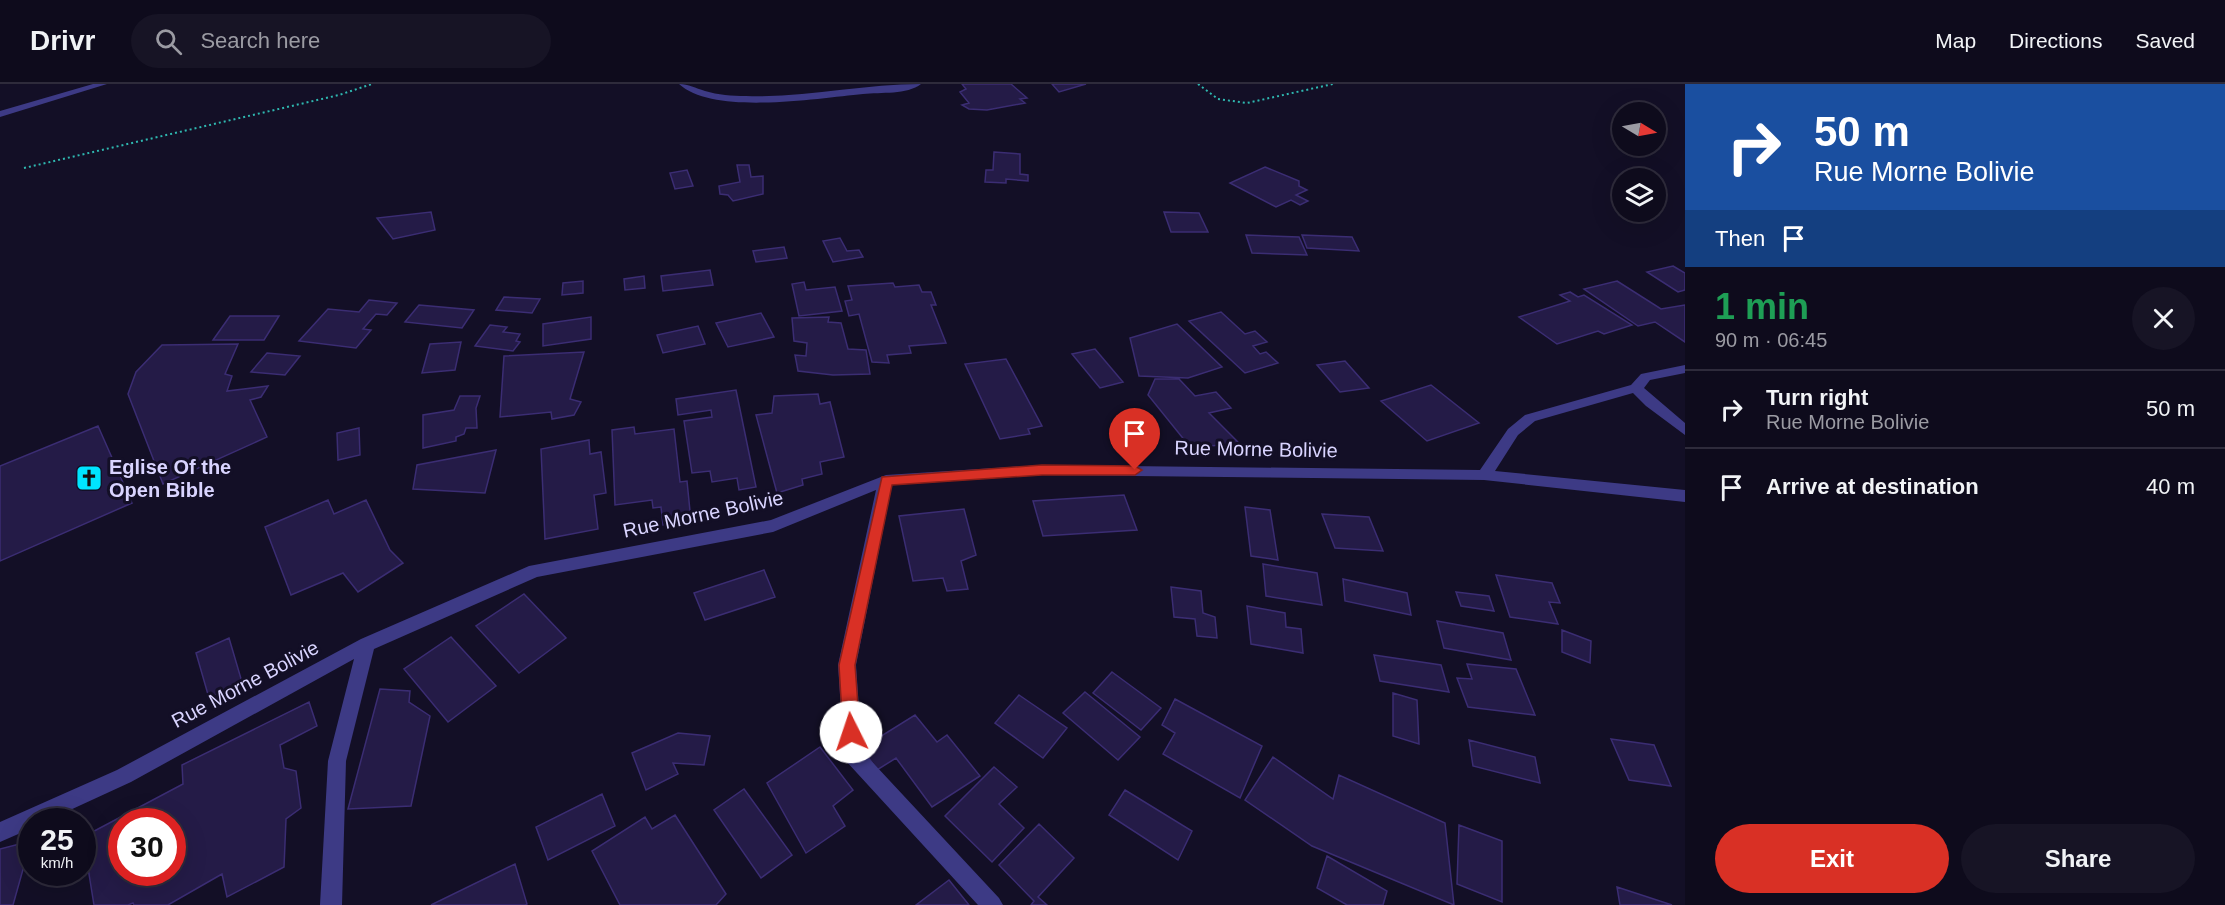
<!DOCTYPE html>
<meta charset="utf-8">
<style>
body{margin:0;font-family:Arial,sans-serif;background:#171425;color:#f1f3f6;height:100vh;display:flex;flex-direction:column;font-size:22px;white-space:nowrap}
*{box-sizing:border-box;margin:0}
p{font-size:20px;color:#9b9ba3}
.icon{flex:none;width:33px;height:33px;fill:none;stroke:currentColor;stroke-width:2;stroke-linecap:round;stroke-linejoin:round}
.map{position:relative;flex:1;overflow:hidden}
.side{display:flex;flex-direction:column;background:#0e0b1c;width:540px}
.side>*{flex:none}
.guide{background:#1a4fa0;color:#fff;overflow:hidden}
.needle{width:39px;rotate:100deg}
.buttons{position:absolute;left:1612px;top:18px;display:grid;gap:12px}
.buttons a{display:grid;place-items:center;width:54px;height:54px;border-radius:50%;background:#0e0b1c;box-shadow:0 6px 24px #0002,0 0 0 2px #2e2b3b;font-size:30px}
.speed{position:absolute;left:18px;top:724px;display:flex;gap:12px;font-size:30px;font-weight:700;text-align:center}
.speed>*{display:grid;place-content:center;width:78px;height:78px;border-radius:50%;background:#0e0b1c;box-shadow:0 6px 24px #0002,0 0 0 2px #2e2b3b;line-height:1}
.speed small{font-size:15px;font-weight:400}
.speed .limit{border:9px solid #d22;background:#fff;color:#111}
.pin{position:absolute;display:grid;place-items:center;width:51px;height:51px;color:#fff;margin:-62px -26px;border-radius:50% 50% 50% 0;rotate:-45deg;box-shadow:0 0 6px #0007}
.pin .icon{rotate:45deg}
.me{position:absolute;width:66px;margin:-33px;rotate:356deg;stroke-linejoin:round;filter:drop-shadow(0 0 4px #0008)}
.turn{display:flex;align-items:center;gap:21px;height:126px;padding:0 30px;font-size:27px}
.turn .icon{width:78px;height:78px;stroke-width:2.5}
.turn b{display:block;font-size:42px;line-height:51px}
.then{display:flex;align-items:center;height:57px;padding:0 30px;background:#0003;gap:12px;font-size:22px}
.round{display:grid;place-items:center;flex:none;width:63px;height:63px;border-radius:32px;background:#171425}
.headline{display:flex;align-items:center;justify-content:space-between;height:102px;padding:0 30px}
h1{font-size:36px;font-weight:800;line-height:45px;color:#1e9e55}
.button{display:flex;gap:12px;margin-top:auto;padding:12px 30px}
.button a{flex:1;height:69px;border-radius:36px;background:#d93025;color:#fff;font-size:24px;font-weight:800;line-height:69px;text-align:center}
.button a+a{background:#171425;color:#f1f3f6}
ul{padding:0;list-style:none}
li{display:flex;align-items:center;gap:18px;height:78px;padding:0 30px;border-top:2px solid #2e2b3b}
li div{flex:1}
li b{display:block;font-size:22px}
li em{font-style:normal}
header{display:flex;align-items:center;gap:36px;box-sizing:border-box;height:84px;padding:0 30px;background:#0e0b1c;border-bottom:2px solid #2e2b3b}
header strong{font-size:28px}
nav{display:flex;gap:33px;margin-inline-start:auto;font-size:21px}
.search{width:420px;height:54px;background:#171425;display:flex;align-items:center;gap:15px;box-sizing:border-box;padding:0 21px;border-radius:33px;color:#9b9ba3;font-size:22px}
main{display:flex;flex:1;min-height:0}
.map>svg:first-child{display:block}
.building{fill:#241b47;stroke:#3b2d73;stroke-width:1.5;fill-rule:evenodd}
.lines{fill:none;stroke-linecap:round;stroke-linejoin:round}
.path{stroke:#2fb8b0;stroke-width:2;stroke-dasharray:2 3;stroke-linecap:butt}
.minor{fill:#3d3a85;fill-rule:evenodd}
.route{fill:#d93025;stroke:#8d1f18;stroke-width:1.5}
.labels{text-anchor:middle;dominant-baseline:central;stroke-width:6;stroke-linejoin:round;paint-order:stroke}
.street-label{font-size:20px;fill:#d9d4ff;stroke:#130f26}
.poi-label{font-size:20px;font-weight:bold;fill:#d9d4ff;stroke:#130f26;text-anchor:start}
</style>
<header>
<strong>Drivr</strong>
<div class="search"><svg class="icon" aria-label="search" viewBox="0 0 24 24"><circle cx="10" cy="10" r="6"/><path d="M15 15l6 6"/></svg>Search here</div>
<nav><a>Map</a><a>Directions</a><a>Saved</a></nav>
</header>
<main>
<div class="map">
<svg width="1685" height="821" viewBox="0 0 1685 821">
<rect width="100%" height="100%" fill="#130f26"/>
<!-- building -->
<path class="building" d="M962,0H1011L1027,14L1020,15L1025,19L987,26L969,25L962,21L969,19L960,8L966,5Z
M1052,0H1086L1059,8Z
M994,68L1020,70V90L1028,91V97L1006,95V99L985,98L986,86H993Z
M737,81H749L751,93L763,92V110L733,117L728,111L720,110L719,102L740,98Z
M1265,83L1299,97V102L1307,106L1296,111L1308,117L1300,121L1291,116L1276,123L1230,99Z
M687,86L693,102L675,105L670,89Z
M431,128L435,146L393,155L377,134Z
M1164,128L1199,129L1208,148H1171Z
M1246,151L1299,153L1307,171L1252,169Z
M1302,151L1352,153L1359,167L1307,164Z
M840,154L847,167L859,166L863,173L833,178L823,157Z
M784,163L787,174L756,178L753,167Z
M1673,182L1685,189V206L1678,208L1647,188Z
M710,186L713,201L663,207L661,192Z
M644,192L645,204L625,206L624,195Z
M583,197V209L562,211L563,199Z
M1617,197L1661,225L1685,221V258L1655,238L1638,242L1584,205Z
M804,198L806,206L835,203L842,227L799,232L792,200Z
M893,199L895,203L919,201L922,208H931L936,221H931L946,259L909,262L911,269L887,271L889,279L872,278L859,230L849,232L845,217L852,216L848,202Z
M1570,208L1578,213L1584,211L1632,241L1604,250L1598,247L1557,260L1519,233L1570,217L1560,211Z
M504,213L540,215L532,229L496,226Z
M369,216L397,219L387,231L376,230L363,245L371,246L356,264L299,257L328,225L359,228Z
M419,221L474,226L462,244L405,238Z
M1221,228L1245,250L1255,247L1267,258L1253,262L1260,270L1266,268L1278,279L1245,289L1189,237Z
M761,229L774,253L728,263L716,239Z
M230,232H279L264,256H213Z
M591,233V255L543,262V240Z
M829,233L828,238L841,239L848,265L866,266L870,290L833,291L798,287L795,271L806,272L807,259L794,257L792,234Z
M1177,240L1222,283L1188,294L1139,292L1130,254Z
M490,241L507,243L503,248L520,250L516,257L520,258L513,267L475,262Z
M698,242L705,260L663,269L657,251Z
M461,258L455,286L422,289L430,260Z
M238,260L225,290L232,292L227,307L268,302L261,313L250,316L267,353L163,400L128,310L136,288L162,261Z
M1095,265L1123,298L1100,304L1072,270Z
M584,268L570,315L581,318L574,331L552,335L551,328L500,333L504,272Z
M267,269L300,272L285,291L251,288Z
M1006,275L1042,342L1028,345L1030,350L1000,355L965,280Z
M1345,277L1369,304L1340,308L1317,281Z
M1155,295H1179L1195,312L1216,308L1231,324L1209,329L1240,360L1190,363L1148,311Z
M1431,301L1479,339L1427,357L1381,317Z
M736,306L756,403L739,406L737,394L712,398L710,387L692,389L684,337L712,333L711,326L678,331L676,315Z
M818,310L820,320L830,318L844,373L820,378L822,390L802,395L803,401L777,409L756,331L772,329L774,312Z
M460,312H480L476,324L477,344H466L464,350L456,353V357L423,364V331L454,326Z
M98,342L132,419L0,477V382Z
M634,343L635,350L674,345L680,398L687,397L691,437L663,441L661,423L653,424L652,416L615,421L612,346Z
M359,344L360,371L338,376L337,349Z
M589,356L590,370L601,368L606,409L594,411L598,445L545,455L541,365Z
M496,366L485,409L413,405L417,381Z
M1124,411L1137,446L1043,452L1033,417Z
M328,416L334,430L366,416L390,466L403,479L358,508L343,489L291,511L265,443Z
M1245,423L1270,426L1278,476L1251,472Z
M964,425L976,471L961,477L968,505L947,507L943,494L913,497L899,432Z
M1322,430L1369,433L1383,467L1335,464Z
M1263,480L1317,489L1322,521L1266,512Z
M764,486L775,513L705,536L694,509Z
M1496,491L1552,499L1560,519L1549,518L1558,540L1510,533Z
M1343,495L1407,509L1411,531L1345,517Z
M1171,503L1201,507L1203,529L1215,533L1217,554L1197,552L1195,535L1174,533Z
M1456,508L1489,512L1494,527L1461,522Z
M524,510L566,554L519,589L476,542Z
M1247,522L1285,529L1286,543L1301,545L1303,569L1251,560Z
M1437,537L1503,549L1511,576L1444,564Z
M1562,546L1591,557L1590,579L1562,568Z
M451,553L496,602L448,638L404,585Z
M229,554L242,598L209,614L196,569Z
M1374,571L1441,581L1449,608L1380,597Z
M1467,580L1516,585L1535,631L1468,623L1457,594L1472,595Z
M1112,588L1161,624L1141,646L1093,609Z
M380,605L410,607L409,618L430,632L411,722L348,725Z
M1085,608L1140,653L1118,676L1063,629Z
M1393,609L1417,616L1419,660L1393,652Z
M1019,611L1067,644L1043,674L995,639Z
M1175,615L1262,662L1240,714L1163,670L1175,649L1162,641Z
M309,618L317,642L280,661L284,684L296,687L301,724L286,735L284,783L227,813L222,790L168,821H134L133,819L128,821H94L83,753L183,700L182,681ZM122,738H172V789H122Z
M915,631L937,658L947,651L980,692L932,723L896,674L877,686L862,664Z
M678,649L710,652L704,681L673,679L678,690L646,706L632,669Z
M1611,655L1654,661L1671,702L1629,696Z
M1469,656L1535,673L1540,699L1473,682Z
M820,663L853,706L833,722L845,742L806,769L767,699Z
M1273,673L1333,715L1339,691L1445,739L1454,821L1312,762L1245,716Z
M994,683L1017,703L999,720L1024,744L992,778L945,732Z
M744,705L792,771L761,794L714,726Z
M1125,706L1192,747L1178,776L1109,731Z
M602,710L615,742L548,776L536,743Z
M675,731L726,810L716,821H620L592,767L645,733L652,745Z
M1039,740L1074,774L1038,813L1047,821H1031L1034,817L999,781Z
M1459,741L1502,757V818L1457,800Z
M31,757L13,821H0V765Z
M1327,772L1387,807L1383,821H1347L1317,804Z
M515,780L527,820L525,821H431Z
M949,796L969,821H916Z
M1617,803L1672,821H1620Z"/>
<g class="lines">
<!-- path -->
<path class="path" d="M1198,0L1218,15L1247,19L1333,0
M24,84L339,11L372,0"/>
<!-- minor -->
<path class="minor" d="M93,0H107L0,33V27Z
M679,0C689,0 695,4 705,7C718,11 732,12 746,12C805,14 863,0 921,0C907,11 881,8 863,10C818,14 714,32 679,0Z
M1685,281V289L1650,296L1644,304L1685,339V351L1646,322L1633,309L1535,337L1518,351L1495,387L1685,406V418L1484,396L1042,391L892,401L856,581L862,667L999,814L1003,821H978L846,677L844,671L838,581L876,406L773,448L537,493L374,565L346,677L342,821H320L328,677L354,575L131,698L44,738H32V744L0,758V738L117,686L361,555L529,482L771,436L886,391L1042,381L1480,386L1508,345L1525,331L1631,301L1641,290Z"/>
</g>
<!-- route -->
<path class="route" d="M1042,381L1135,382L1142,386L1135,391H1042L892,401L855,581L860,648L857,654L851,656L845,654L843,648L839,581L882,393Z"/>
<!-- icons -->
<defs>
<symbol id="church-square" viewBox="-11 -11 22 22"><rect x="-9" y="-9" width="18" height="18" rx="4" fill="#00e5ff" stroke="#130f26"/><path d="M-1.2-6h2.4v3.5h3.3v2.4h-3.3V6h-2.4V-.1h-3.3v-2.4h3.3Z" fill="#111"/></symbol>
</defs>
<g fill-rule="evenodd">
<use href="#church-square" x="74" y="379" width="30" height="30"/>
</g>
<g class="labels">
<!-- street labels -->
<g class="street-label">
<text transform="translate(1256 365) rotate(1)">Rue Morne Bolivie</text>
<text transform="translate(703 430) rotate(-12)">Rue Morne Bolivie</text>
<text transform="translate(245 600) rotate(-28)">Rue Morne Bolivie</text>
</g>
<!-- poi labels -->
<g class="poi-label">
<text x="109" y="383">Eglise Of the<tspan x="109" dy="23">Open Bible</tspan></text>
</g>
</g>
</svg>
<div class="buttons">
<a><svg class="needle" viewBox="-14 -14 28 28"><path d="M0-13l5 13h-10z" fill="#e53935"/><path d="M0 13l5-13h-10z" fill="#9b9ba3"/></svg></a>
<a><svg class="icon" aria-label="layers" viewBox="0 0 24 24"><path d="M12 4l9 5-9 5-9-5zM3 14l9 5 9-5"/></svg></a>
</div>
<div class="speed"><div>25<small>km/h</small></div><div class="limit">30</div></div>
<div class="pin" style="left:1135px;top:386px;background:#d93025"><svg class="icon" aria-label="arrive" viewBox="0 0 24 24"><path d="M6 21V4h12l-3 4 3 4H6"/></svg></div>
<svg class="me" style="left:851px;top:648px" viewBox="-20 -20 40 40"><circle r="19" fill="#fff"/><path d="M0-13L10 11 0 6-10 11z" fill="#d93025"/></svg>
</div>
<section class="side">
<div class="guide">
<div class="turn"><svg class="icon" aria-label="right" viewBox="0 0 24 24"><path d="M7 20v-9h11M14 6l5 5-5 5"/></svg><div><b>50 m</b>Rue Morne Bolivie</div></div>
<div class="then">Then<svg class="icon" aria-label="arrive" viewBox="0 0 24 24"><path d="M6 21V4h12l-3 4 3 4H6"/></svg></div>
</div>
<div class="headline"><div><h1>1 min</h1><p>90 m · 06:45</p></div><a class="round"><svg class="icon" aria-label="close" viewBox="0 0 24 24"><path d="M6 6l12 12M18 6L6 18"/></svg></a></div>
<ul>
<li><svg class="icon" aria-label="right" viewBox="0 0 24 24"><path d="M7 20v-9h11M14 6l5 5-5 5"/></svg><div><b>Turn right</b><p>Rue Morne Bolivie</p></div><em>50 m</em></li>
<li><svg class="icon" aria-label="arrive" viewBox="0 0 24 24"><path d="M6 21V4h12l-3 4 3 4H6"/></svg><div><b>Arrive at destination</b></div><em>40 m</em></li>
</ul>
<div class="button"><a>Exit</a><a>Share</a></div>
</section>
</main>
